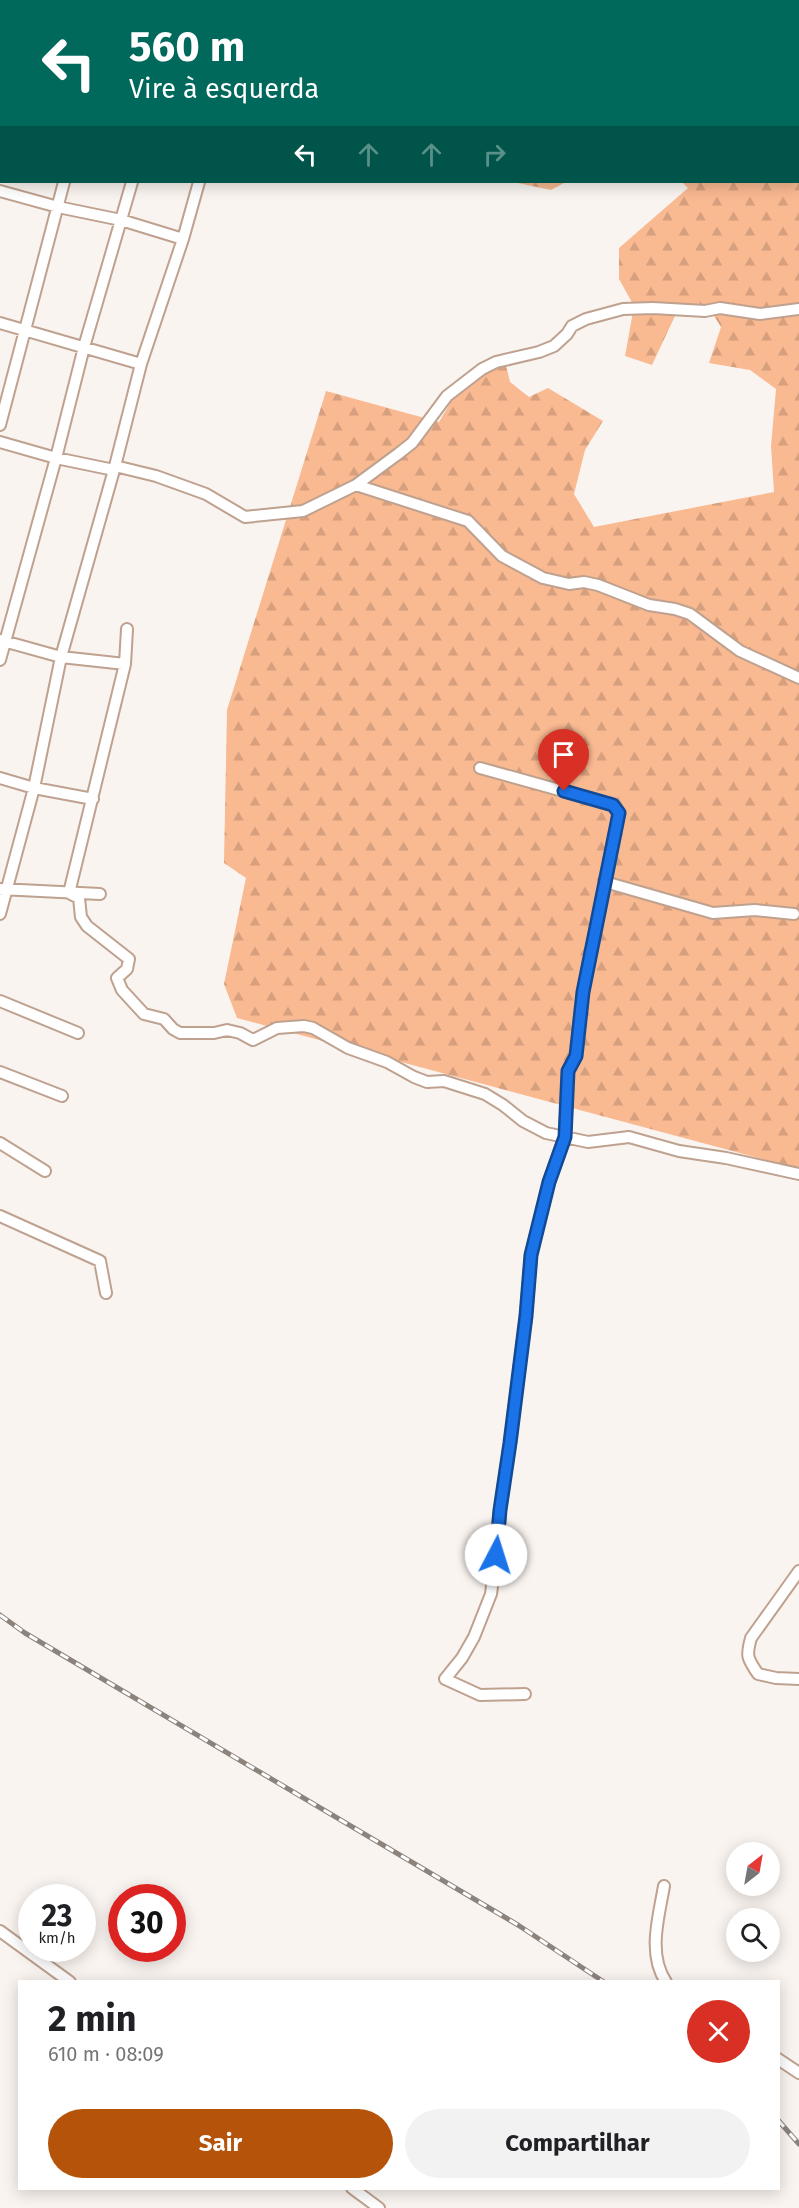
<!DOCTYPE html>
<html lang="pt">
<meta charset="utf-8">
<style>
body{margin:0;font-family:"Fira Sans",sans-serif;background:#f2f2f2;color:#202124;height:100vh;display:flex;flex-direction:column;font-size:22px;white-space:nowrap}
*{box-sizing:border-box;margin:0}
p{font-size:20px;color:#757577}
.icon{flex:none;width:33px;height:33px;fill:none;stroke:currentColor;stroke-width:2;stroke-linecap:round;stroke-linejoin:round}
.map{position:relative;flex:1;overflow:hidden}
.side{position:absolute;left:18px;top:1980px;width:762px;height:210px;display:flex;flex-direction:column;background:#fff;border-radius:0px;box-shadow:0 3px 15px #0003}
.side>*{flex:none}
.guide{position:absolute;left:0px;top:0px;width:800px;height:183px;box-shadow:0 3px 15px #0003;background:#00695c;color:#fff;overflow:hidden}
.needle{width:39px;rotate:31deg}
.controls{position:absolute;left:726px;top:1842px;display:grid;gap:12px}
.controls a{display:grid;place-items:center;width:54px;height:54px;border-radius:50%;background:#fff;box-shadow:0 3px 15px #0003;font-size:30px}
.speed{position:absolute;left:18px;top:1884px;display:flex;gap:12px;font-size:30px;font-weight:700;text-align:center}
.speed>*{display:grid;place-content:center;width:78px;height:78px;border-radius:50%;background:#fff;box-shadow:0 3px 15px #0003;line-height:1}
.speed small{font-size:15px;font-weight:400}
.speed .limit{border:9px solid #d22;background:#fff;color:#111}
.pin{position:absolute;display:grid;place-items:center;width:51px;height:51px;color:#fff;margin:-62px -26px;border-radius:50% 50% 50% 0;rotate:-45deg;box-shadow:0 0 6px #0007}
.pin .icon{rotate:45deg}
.me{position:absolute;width:66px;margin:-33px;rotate:5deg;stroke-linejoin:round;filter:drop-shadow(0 0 4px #0008)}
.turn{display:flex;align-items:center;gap:21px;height:126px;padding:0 30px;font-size:27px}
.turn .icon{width:78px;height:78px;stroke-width:2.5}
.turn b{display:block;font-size:42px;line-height:51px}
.lanes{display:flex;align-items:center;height:57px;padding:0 30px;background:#0003;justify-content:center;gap:30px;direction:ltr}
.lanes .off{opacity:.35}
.round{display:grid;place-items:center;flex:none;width:63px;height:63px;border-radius:32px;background:#f2f2f2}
.overview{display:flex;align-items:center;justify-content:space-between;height:102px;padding:0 30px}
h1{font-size:36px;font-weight:700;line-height:45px}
.action{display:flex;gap:12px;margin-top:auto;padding:12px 30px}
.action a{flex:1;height:69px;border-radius:36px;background:#b45309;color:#fff;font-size:24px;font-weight:700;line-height:69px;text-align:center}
.action a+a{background:#f2f2f2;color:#202124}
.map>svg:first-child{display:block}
.forest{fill:url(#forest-firs)}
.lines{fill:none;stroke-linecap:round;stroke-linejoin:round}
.river{stroke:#b7ccff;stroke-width:16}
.minor-casing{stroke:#bfa18f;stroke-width:14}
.minor{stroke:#fff;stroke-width:10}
.rail-casing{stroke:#8d837d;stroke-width:5}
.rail{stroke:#fff;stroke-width:3;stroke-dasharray:9;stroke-linecap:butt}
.route-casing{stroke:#114b97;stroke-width:15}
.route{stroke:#1a73e8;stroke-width:10}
</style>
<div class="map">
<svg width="799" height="2208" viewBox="0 0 799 2208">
<defs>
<pattern id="forest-firs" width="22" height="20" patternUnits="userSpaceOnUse" patternTransform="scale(1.5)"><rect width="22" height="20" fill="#f9b991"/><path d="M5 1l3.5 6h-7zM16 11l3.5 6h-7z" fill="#d69f7d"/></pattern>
</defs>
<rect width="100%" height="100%" fill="#faf4f0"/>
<!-- forest -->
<path class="forest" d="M710,0H799V1169L237,1018L224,984L246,878L224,863L227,710L326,391L439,422L468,373L503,353L510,382L529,397L548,388L603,421L585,450L574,494L594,527L774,492L771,446L776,389L750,370L709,363L721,327L707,305L675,316L652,365L625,356L634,306L619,279V248L688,188L682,182H798V2L707,1Z
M513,182H566L551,190Z"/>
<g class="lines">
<!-- river -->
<path class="river" d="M43,2L47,0
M512,2L514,0
M0,18L2,17"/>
<defs>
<path id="minor" d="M0,191L58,207L121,220L183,239
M0,323L141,364
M0,425L64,182
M0,442L56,458L114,470
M115,466L156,476L206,494L245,517L303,511L356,485L398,454L412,443L447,396L482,369L496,362L539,352L554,346L567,334L572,326L586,319L623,309L653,308L705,311L720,308L760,314L799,309
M356,485L468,521L502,556L543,578L569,584L584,582L598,585L649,605L675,609L690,614L740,651L799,678
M127,629L125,664L69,893L79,898L81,917L87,926L129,959L127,969L117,978L122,990L144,1014L164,1019L173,1029L180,1033H214L227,1030L240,1033L253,1040L277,1028L304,1026L313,1028L348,1048L387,1062L414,1077L427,1082L444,1081L485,1094L503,1105L523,1121L546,1133L588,1142L629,1137L679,1151L726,1158L799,1174
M0,640L61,657L125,664
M0,660L56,458L84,347L132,182
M480,768L606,803L613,805L619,813L583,992L576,1056L568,1071L565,1137L549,1182L531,1255L526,1316L510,1443L500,1510L498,1539L491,1594L474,1637L462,1658L445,1679L480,1695L525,1694
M0,778L34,788L93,799
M605,882L713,913L755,910L794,914
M0,889L100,894
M0,914L34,788L61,657L114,470L141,364L183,239L199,182
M0,1001L78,1033
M0,1072L62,1096
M0,1143L45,1171
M0,1216L100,1261L106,1293
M799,1571L751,1638C746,1656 747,1658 758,1674L776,1678L799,1679
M664,1886C659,1916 647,1954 666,1982
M0,1931L70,1982
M778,2059L799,2073
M352,2188L379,2208"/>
</defs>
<!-- minor casing -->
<use href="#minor" class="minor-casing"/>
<!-- minor -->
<use href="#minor" class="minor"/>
<defs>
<path id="rail" d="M0,1615L25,1633L518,1925L604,1982
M778,2120L799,2144"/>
</defs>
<!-- rail casing -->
<use href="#rail" class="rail-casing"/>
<!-- rail -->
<use href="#rail" class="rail"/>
</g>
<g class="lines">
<defs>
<path id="route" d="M496,1555L500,1510L510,1443L526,1316L531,1255L549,1182L565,1137L568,1071L576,1056L583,992L619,813L613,805L564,791"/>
</defs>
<!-- route casing -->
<use href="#route" class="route-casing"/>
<!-- route -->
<use href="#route" class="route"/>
</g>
</svg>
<div class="controls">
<a><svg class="needle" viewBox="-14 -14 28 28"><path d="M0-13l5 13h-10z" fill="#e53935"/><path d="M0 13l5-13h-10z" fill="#757577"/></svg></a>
<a><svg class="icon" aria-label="search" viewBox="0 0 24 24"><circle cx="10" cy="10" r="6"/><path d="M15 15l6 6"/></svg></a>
</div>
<div class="speed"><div>23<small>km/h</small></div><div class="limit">30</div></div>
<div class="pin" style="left:564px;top:791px;background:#d93025"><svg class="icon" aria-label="arrive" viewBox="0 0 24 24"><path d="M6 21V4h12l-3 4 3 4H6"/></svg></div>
<svg class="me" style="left:496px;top:1555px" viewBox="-20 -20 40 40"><circle r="19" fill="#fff"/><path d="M0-13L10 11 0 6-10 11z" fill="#1a73e8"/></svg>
<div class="guide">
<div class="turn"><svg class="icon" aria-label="left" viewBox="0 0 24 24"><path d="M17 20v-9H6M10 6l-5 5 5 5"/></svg><div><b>560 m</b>Vire à esquerda</div></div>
<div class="lanes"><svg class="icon" aria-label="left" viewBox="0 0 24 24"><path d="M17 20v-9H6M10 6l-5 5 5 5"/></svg><svg class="icon off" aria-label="ahead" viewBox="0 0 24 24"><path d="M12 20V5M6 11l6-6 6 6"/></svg><svg class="icon off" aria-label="ahead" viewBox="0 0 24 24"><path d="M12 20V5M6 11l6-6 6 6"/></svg><svg class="icon off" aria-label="right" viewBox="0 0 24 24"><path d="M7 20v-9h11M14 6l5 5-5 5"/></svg></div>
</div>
<section class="side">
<div class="overview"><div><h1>2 min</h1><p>610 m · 08:09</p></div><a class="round" style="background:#d93025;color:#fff"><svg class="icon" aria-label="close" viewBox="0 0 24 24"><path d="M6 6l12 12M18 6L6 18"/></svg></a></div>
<div class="action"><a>Sair</a><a>Compartilhar</a></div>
</section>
</div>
